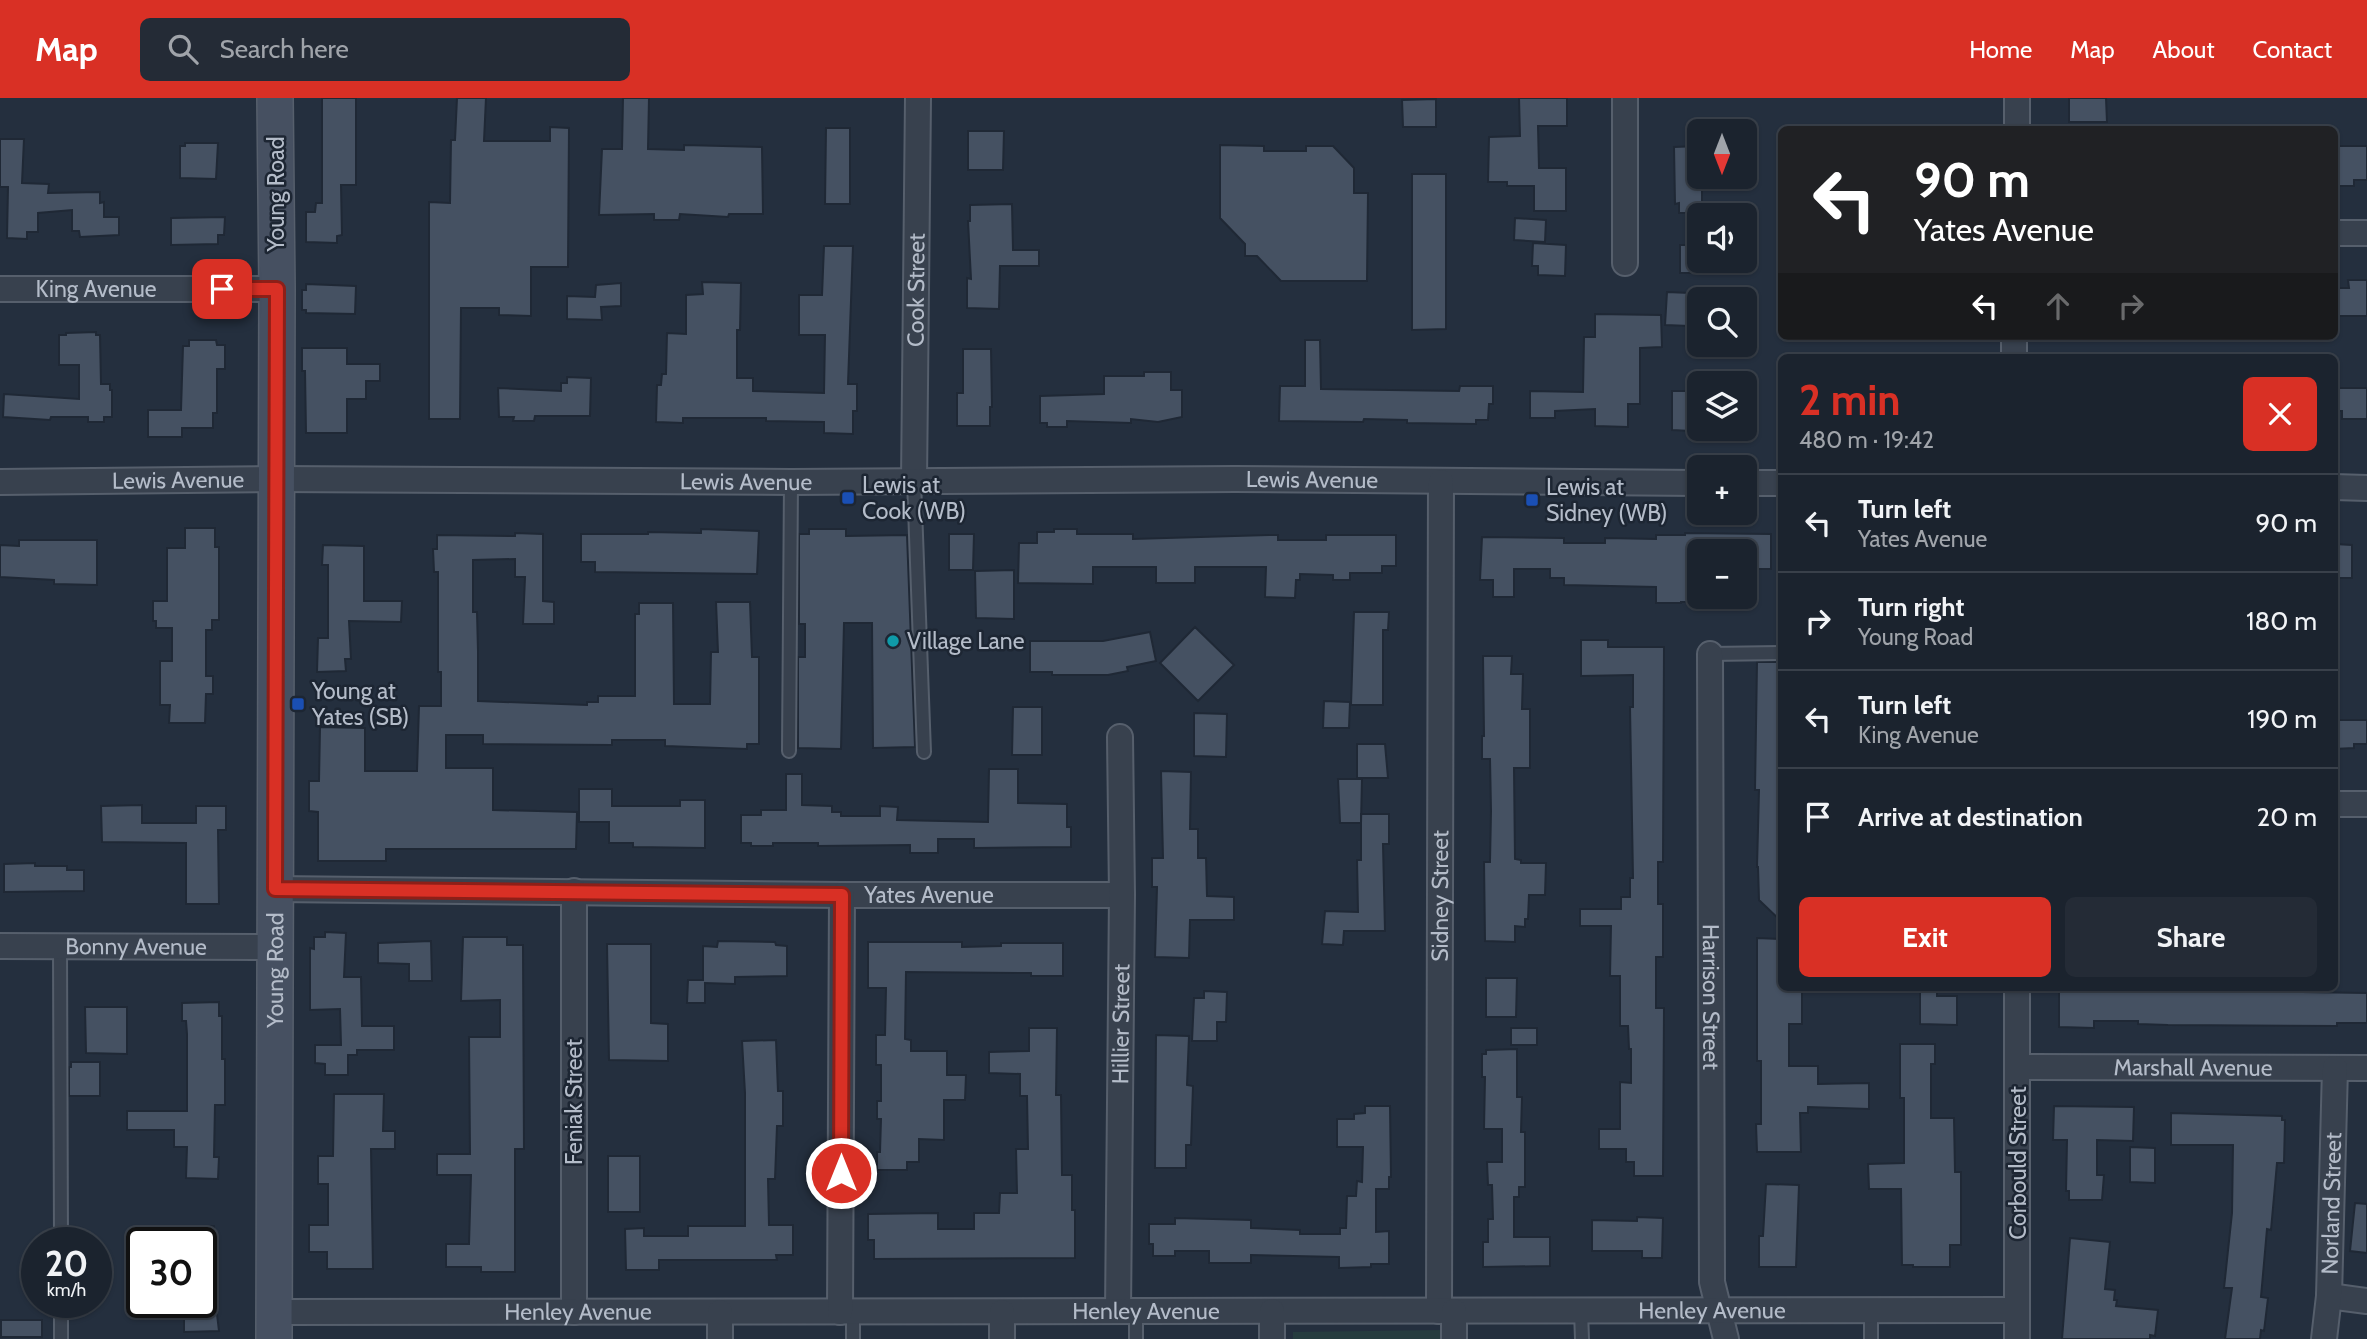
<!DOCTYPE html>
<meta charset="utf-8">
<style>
body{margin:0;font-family:Cabin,sans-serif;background:#242b36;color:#f1f3f6;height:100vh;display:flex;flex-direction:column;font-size:26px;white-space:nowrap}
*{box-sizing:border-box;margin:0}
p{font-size:23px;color:#a0a4aa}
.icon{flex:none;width:38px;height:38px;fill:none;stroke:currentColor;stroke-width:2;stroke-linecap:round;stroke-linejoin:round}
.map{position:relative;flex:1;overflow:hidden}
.details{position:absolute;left:1778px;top:256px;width:560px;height:637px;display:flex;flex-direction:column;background:#1b232e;border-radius:10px;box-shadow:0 2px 5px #0004,0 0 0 2px #39404a}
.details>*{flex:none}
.guide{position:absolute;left:1778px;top:28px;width:560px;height:214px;border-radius:10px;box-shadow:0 2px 5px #0004,0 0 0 2px #39404a;background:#202124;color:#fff;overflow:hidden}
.needle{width:46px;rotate:180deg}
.buttons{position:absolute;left:1687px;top:21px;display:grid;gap:14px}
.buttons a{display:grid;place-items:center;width:70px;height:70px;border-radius:10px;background:#1b232e;box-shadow:0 2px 5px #0004,0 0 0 2px #39404a;font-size:35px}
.speed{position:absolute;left:21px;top:1129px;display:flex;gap:14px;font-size:35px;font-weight:700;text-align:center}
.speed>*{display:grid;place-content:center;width:91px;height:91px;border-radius:50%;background:#1b232e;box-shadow:0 2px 5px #0004,0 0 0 2px #39404a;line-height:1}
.speed small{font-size:18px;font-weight:400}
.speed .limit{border:4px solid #111;border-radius:10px;background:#fff;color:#111}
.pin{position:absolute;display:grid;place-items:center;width:60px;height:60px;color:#fff;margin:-30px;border-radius:14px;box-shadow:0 4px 10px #0006}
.me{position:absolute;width:77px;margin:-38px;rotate:0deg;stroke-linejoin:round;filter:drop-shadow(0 0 5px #0008)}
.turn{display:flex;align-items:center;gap:24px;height:147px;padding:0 21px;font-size:32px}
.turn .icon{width:91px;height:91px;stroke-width:2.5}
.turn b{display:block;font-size:49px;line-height:60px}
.lanes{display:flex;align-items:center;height:66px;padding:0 21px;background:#0003;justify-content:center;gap:35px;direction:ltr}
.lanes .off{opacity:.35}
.round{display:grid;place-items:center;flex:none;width:74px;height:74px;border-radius:10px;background:#242b36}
.summary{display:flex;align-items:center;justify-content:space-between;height:119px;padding:0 21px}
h1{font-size:42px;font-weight:700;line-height:52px;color:#d93025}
.button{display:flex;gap:14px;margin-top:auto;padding:14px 21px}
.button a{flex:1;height:80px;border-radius:10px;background:#d93025;color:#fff;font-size:28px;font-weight:700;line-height:80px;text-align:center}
.button a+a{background:#242b36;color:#f1f3f6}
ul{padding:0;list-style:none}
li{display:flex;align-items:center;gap:21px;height:98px;padding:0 21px;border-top:2px solid #39404a}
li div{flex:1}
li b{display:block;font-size:26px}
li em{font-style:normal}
header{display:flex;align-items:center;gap:42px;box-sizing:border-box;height:98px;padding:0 35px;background:#d93025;color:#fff}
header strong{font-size:33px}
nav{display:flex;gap:38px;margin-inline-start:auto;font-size:24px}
.search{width:490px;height:63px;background:#242b36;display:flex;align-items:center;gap:18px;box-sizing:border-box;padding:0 24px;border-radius:10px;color:#a0a4aa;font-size:26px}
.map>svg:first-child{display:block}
.green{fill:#263c3f}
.building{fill:#455162;stroke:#1f2835;stroke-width:2}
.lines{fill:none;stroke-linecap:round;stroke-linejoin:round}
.lane-casing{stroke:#565f6c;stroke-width:16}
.street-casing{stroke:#565f6c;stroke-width:28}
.secondary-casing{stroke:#565f6c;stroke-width:38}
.lane{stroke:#38414e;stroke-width:12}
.street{stroke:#38414e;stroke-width:24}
.secondary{stroke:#465061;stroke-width:35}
.route-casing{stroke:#8d1f18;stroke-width:18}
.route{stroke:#d93025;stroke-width:12}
.transit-dot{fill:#1a4fb4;stroke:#1d2633;stroke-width:2.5}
.culture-dot{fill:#0f9aa8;stroke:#1d2633;stroke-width:2.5}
.labels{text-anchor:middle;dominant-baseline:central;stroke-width:5;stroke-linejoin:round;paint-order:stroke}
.street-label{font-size:23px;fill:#b4bcc9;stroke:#1d2633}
.poi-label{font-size:23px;fill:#b4bcc9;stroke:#1d2633;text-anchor:start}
</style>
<header>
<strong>Map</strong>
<div class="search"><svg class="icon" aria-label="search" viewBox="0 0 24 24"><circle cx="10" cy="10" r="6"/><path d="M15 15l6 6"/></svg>Search here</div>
<nav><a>Home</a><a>Map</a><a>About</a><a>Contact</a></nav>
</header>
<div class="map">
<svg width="2367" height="1241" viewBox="0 0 2367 1241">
<rect width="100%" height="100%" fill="#242f3e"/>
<!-- green -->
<path class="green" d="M1442,1232V1241H1293V1234Z"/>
<!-- building -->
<path class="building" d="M322,0H356V87H341L342,137L337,138V145L306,144V114H315L316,105H322Z
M457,0H486L484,43H550V29L569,30L568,169H531V218L499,217V210H461L460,321H429V104L450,105L451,42H455Z
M623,0H649L648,51L684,52V47L762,49L763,116H729L728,119L680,116L679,122H654V116L599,117L602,51H622Z
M1519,0H1567V28H1538L1539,70H1566V113H1534V88H1507V84H1488L1489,39L1520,38Z
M2069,0H2106L2107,24H2069Z
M1436,1V29H1403L1402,2Z
M826,30H850V106H825Z
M968,33H1004L1003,72H968Z
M0,41H24L22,85L49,86L48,95L100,94V105L104,104V119H119V137L80,139L79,133H72V112L38,115V134H27V141L7,140L8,89H0Z
M185,45H218L216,81L180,80V48H185Z
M1220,47L1264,48V53H1306V48H1333L1354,70V95H1368L1367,183H1281L1257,158H1245V146L1220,120Z
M1699,48V89H1702V115H1679V105L1675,106L1674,49Z
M2334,48H2367V82H2354V88H2334Z
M1412,76H1446V231L1412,232Z
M1012,106L1013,152H1039V168H1000L999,211L967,210V180L971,181L968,123H970V107Z
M225,119L224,137H218V146L171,147V120Z
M1515,120L1546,122L1545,144L1514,142Z
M1533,145L1566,147L1565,178L1538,177V168H1532Z
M1680,147H1699V175H1680Z
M824,148H853L848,286H857V313H853V336L824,335V324L766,323V320H683V325L656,324L657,287H661L662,276H666L667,235L686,236V197L703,196L702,184L741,185L740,232H737V280H753V293L824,295L825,237H799V197H822Z
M2348,182H2367V218H2334V190H2349Z
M621,185V208L601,209L602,222L567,221V198L595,199L596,187Z
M306,186L356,188L355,216L306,215V212H302V192H306Z
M1667,194L1690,195L1689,228L1665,227Z
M1595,216L1661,217L1662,249L1640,250V306H1628V329L1595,328V311L1555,313V320H1530V293L1583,294L1584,239H1595Z
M96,234V237H100L101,286H110V292H112V319H104V324H88V319H51L50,322L3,319L4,296L79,301V267H59V237H66V235Z
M189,242H216L217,247H225V271H217V315H213V330H182V339H148V312H181L183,248H189Z
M1305,242H1320L1321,291L1459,293L1460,288H1493V306H1489L1488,322H1476V326L1407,325V322L1364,321L1363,324L1279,323L1280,288H1305Z
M302,250H347V266H380V283H366V301H347V335H306L305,273H302Z
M963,251H991L992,309H990V328H957V295H963Z
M1144,274H1171V292H1182V319L1158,324L1131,321V325L1067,323V329H1047V325H1040V298L1104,296V278H1144Z
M567,279L591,280L590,318H535L534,323H513L514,319H499L498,290L561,293V285H567Z
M2334,290H2367V321H2342V313H2334Z
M1672,293H1699V327L1690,328V333L1672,332Z
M185,430H215V449H219V522H212V532H206V578H213V596H206L205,625H169L170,607H160V563H172V530H156V523H153V503H167V450H185Z
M701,431L759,433L757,476L595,474V464H581V436H648V434L701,435Z
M809,431H846V438L907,437L915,649L873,650L872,525H844L841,651L798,650V559H805V526H799V436H809Z
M1054,431H1077V436H1133V441L1269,437H1278V442H1326V437H1396V468H1382V475H1350V482H1333V477L1300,476V482H1296L1295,500L1265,499L1266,469H1195V485H1156V469H1093V486L1018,485L1019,445H1037V434H1054Z
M515,435L543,436V503L554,504V526H523L525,479H515V461L473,462V514H477L478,553V603L587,607V604H598V598H635V516H639V505H673L674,606H710L711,554H718L716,504H750L752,559H759V646H747V651L665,648V642H612V647L483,646V637H446V670H493V712L577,714L576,751H386V763H318V714L309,713V683H319L320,629L365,630V673H417L419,608H441V574H438V474H434L433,451H437V437L515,438Z
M1685,435L1771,436V471H1745V453H1699V504H1681V505H1656V489L1564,487V480H1550V471H1514V499H1493V482H1480L1482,439L1564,440V445H1605V440L1656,441V437H1685Z
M949,436H974L973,472H949Z
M19,442H97V487L54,486V482L0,479V447L19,448Z
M2335,446L2352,447V480H2334Z
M323,447L364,448V503H402L401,524L349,523L351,561H345L346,573L317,574L318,540H328V467H322Z
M1014,472V521L976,520L975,473Z
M1354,514H1389L1388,532H1383V607H1351Z
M1195,529L1234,567L1198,603L1160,565Z
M1150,534L1156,563L1127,569L1128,573L1108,577H1052V574H1030V543H1103Z
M1581,542H1608V549H1664L1663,764H1658V806H1663V859H1656V910H1664L1663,1078H1634V1064H1626V1051H1599V1031H1620V984L1631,985V951H1629L1628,928H1620V878H1610L1611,828H1580V811H1621V799H1630V780H1633L1630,609H1633V577L1581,578Z
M1483,558H1512L1511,576H1523L1522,611H1530V670H1514L1515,761L1521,762V765H1546L1545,797H1529L1528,821H1525V829L1515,828V844L1485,843L1484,764H1490L1491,713L1490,661H1482V638H1484Z
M1757,564H1782V699H1780L1782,824L1759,802L1758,769H1757L1759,692H1755Z
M1324,603L1350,604L1349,630H1323Z
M1013,609H1042V657H1012Z
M1194,615L1227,616L1226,659L1194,658Z
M2334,622H2367V646H2354V650L2334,651Z
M1357,646H1385L1388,680H1357Z
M989,671H1018V705L1067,706V729H1071V749L974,750V741H938V755H910V747L818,748V745H773V748H751V745H741V717H761V712H786V676H802V707L832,708V714H841V718H880V708L898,709L897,722L988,724Z
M1161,673L1191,674L1190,731H1198V760H1206L1207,798L1234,799V822H1190L1189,860L1155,859L1157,789H1152V760H1163Z
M1338,681H1362L1361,725H1340Z
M579,691H612V708H680V702H705V750L633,749V745H609V724H579Z
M142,707V725H196V708H226V732H218L219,806H186V745L102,744L101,708Z
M1361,716H1389V746H1383L1385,833H1344L1343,847L1322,846L1325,813L1358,814L1357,762H1361Z
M35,765V768H67V772H84V793L4,794V766Z
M325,834L346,835L344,879H361L362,928H394V952H357V957H348V977H325V966L315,965V947H341L340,911L310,912V850L314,851V839H325Z
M463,839H507V847H523L524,1051H515V1174H481V1169H446V1146H469L471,1077H437V1056H470L469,939H500V902L461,903Z
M1757,840L1782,841V889H1802V926H1789V968H1818V986L1869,985V1011L1808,1009V1015H1800L1801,1054H1757L1756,1026H1761V963H1757Z
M431,843L432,883H409V866L378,865V845Z
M718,843L775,844L776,847L787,848V878L735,879V886L705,885V905H687L688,882H703V848L717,849Z
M868,844H962V849L1001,848V845H1063V878H1031V875L906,874L905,941L911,942V953H947V977H966L965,1002H944V1042L919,1041V1064H907V1072H877V1054H880L881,1021H877V1003H881V967H876V937H885L886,890H868Z
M607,846H651V925L668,926V963L609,962Z
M1486,880H1517L1516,919H1486Z
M2059,889H2181V892L2367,895V925H2337V928L2168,927L2138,926V923H2094V930L2059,929Z
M1204,893L1227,894L1226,924H1217V943H1192L1194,900H1204Z
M1920,893L1937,894V898H1957V927L1920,926Z
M219,904V918H222V961H225V1007H215L214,1059H219L218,1081L186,1080L187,1049H174V1032H127V1013H187V936L186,923H182V905Z
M85,909H127V956L86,955Z
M1029,930H1057L1056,997H1061L1062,1077H1072V1112H1075V1160L874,1161V1142H868V1116L938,1115V1131H974V1115H999L1000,1095H1017L1016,1051H1028L1027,998H1020V976L989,975V954L1029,953Z
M1511,930H1537V947H1511Z
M1156,937L1189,938L1187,987L1193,988L1191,1047H1186V1070H1155Z
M776,942L778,993H783V1028H777L775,1081H768L769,1127H793V1157H776L777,1162H659V1172H626L625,1131L644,1130V1138H688V1128H745V995L742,943Z
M1900,946H1935V966H1931V1020H1954L1955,1074H1961V1147H1950V1169H1913V1167H1902L1901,1091H1869L1868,1066L1904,1065V1000H1900Z
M1517,951V999H1522L1521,1034H1525V1089H1519V1099H1514V1139H1550V1168L1483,1169V1144H1488V1121H1493L1492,1087H1488L1487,1064H1502V1031H1484L1485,979H1482V956H1486V952Z
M71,964H100V998H69V969H71Z
M334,996H384L383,1033H395V1051H371L373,1171H327V1154H309V1127H328V1086H318V1058H333Z
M1365,1008H1390L1391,1079H1389V1091H1376V1134L1389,1133V1166H1371V1169L1339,1170V1159L1251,1157V1165H1209V1153H1175V1158H1153V1146H1149V1126H1175V1120L1251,1122V1130L1300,1132V1136H1340V1130H1346L1347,1098H1356L1357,1083L1362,1084L1363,1049H1337V1021H1354V1016L1365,1015Z
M2054,1008L2134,1009L2133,1043L2097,1042V1077H2104L2102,1102H2069V1093H2066L2067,1042H2053Z
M2171,1015L2282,1018V1022H2285L2284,1065H2277L2271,1132L2267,1131L2261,1199L2268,1200L2264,1233L2261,1232L2260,1241H2225L2232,1190H2224L2232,1115L2233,1047H2171Z
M2130,1049L2155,1050V1085L2130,1084Z
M608,1058H640V1114H608Z
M1766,1086L1799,1087L1796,1169H1759V1138H1763Z
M2355,1105L2367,1106V1155L2350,1153Z
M1637,1119L1663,1120L1662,1160H1642V1153H1592V1122L1637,1123Z
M185,1128H214V1142H218V1161H201V1144H185Z
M2070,1140L2110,1144L2105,1191L2115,1192L2114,1202H2117L2116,1208L2158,1212L2155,1238L2150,1237V1241H2062Z
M184,1204H212V1208H216L219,1233L184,1234Z
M1,1222H42V1239H1Z"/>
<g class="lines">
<defs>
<path id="lane" d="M914,383L924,654
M1710,556L1782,555
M789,653L791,384
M60,848L61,1144
M61,1204V1241
M1136,1213V1241
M1581,1213L1582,1241
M1871,1213V1241
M853,1214V1241"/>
<g id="street">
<path d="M1625,0V165"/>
<path d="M2017,32V0"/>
<path d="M2334,135H2367"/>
<path id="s1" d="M0,191H277"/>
<path d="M2014,259V238"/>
<path id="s2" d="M914,383L918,0"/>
<path id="s3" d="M0,384L275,381L791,384L1235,381L1699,385"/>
<path d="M1745,385H1782"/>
<path d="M2334,389L2367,390"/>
<path id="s4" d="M1710,556L1712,1184L1726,1241"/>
<path d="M2334,706H2367"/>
<path id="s5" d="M275,791L842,797H1122"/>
<path d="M574,793V1214"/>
<path id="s6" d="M0,848L274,849"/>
<path id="s7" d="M2018,969L2367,970"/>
<path d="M2329,1198L2367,1203"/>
<path id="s8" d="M1118,1213L1122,797L1120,639"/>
<path id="s9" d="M1439,1213L1441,384"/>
<path id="s10" d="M274,1214L2017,1212"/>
<path d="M840,1214L842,797"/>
<path d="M1002,1214V1241"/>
<path d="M720,1241V1214"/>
<path d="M1272,1241V1213"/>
<path d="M1454,1241V1213"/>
<path d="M2017,1241V889"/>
<path id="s11" d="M2324,1241L2329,1198L2335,970"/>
</g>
<g id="secondary">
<path id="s12" d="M274,1241L277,191L275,0"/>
</g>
</defs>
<!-- lane casing -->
<use href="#lane" class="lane-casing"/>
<!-- street casing -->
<use href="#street" class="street-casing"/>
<!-- secondary casing -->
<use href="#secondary" class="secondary-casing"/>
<!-- lane -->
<use href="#lane" class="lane"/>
<!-- street -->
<use href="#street" class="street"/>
<!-- secondary -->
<use href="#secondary" class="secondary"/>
</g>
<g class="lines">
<defs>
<path id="route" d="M222,191H277L275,791L842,797L841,1075"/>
</defs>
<!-- route casing -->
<use href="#route" class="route-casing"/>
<!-- route -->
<use href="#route" class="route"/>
</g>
<!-- markers -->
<g class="transit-dot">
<rect x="841" y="393" width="14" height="14" rx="3.5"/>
<rect x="1525" y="395" width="14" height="14" rx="3.5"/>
<rect x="291" y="599" width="14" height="14" rx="3.5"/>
</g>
<circle class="culture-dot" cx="893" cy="543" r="7"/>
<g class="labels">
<!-- street labels -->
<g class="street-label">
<text transform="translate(276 96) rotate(-90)">Young Road</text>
<text stroke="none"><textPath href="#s1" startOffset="96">King Avenue</textPath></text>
<text stroke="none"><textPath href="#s2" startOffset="191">Cook Street</textPath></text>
<text stroke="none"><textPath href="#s3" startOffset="178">Lewis Avenue</textPath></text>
<text stroke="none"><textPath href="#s3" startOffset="1312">Lewis Avenue</textPath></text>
<text stroke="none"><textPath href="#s3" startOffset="746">Lewis Avenue</textPath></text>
<text stroke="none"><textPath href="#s5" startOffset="654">Yates Avenue</textPath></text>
<text stroke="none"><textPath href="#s9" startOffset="415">Sidney Street</textPath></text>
<text stroke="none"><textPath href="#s6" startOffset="136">Bonny Avenue</textPath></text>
<text stroke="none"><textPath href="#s12" startOffset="369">Young Road</textPath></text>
<text stroke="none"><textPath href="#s4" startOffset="343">Harrison Street</textPath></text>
<text stroke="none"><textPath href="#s8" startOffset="287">Hillier Street</textPath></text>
<text stroke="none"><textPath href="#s7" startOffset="175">Marshall Avenue</textPath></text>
<text transform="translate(574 1004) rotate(-90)">Feniak Street</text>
<text transform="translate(2018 1065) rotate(-90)">Corbould Street</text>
<text stroke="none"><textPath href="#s11" startOffset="136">Norland Street</textPath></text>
<text stroke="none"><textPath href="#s10" startOffset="1438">Henley Avenue</textPath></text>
<text stroke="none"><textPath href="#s10" startOffset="304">Henley Avenue</textPath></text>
<text stroke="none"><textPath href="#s10" startOffset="872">Henley Avenue</textPath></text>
</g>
<!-- poi labels -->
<g class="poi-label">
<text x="862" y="387">Lewis at<tspan x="862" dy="26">Cook (WB)</tspan></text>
<text x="1546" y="389">Lewis at<tspan x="1546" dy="26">Sidney (WB)</tspan></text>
<text x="907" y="543">Village Lane</text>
<text x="312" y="593">Young at<tspan x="312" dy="26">Yates (SB)</tspan></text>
</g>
</g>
</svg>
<div class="buttons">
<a><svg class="needle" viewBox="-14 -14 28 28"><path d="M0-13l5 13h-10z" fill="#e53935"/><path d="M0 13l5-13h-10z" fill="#a0a4aa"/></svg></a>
<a><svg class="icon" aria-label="sound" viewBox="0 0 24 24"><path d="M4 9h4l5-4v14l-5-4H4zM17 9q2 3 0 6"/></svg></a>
<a><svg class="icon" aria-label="search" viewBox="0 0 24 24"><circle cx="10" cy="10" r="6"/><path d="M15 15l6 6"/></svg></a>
<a><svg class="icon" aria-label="layers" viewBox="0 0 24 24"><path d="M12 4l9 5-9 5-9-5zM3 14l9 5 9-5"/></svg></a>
<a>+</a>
<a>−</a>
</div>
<div class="speed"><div>20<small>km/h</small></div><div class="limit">30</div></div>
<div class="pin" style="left:222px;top:191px;background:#d93025"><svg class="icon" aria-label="arrive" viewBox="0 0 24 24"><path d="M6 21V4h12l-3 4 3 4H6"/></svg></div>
<svg class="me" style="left:841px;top:1075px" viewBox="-20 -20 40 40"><circle r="17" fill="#d93025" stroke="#fff" stroke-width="3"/><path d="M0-11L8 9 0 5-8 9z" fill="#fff"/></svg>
<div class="guide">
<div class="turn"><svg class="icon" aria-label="left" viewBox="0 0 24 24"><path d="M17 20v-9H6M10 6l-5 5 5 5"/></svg><div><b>90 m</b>Yates Avenue</div></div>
<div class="lanes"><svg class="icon" aria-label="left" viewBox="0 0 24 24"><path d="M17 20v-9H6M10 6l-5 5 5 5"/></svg><svg class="icon off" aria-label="ahead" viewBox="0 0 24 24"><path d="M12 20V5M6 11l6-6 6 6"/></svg><svg class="icon off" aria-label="right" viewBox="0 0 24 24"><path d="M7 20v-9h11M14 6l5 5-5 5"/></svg></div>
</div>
<section class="details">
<div class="summary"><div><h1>2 min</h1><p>480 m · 19:42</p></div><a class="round" style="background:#d93025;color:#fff"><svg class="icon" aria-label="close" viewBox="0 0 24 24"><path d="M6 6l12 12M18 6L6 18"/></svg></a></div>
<ul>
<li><svg class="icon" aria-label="left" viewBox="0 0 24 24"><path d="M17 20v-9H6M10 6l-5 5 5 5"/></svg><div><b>Turn left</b><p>Yates Avenue</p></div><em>90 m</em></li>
<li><svg class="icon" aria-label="right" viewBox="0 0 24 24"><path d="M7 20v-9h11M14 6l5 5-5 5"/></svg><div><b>Turn right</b><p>Young Road</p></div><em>180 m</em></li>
<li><svg class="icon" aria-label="left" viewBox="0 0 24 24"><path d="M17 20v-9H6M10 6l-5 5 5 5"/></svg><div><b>Turn left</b><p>King Avenue</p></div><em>190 m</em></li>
<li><svg class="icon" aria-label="arrive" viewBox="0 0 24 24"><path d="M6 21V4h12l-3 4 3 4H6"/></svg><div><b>Arrive at destination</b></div><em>20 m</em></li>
</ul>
<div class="button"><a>Exit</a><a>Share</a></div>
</section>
</div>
